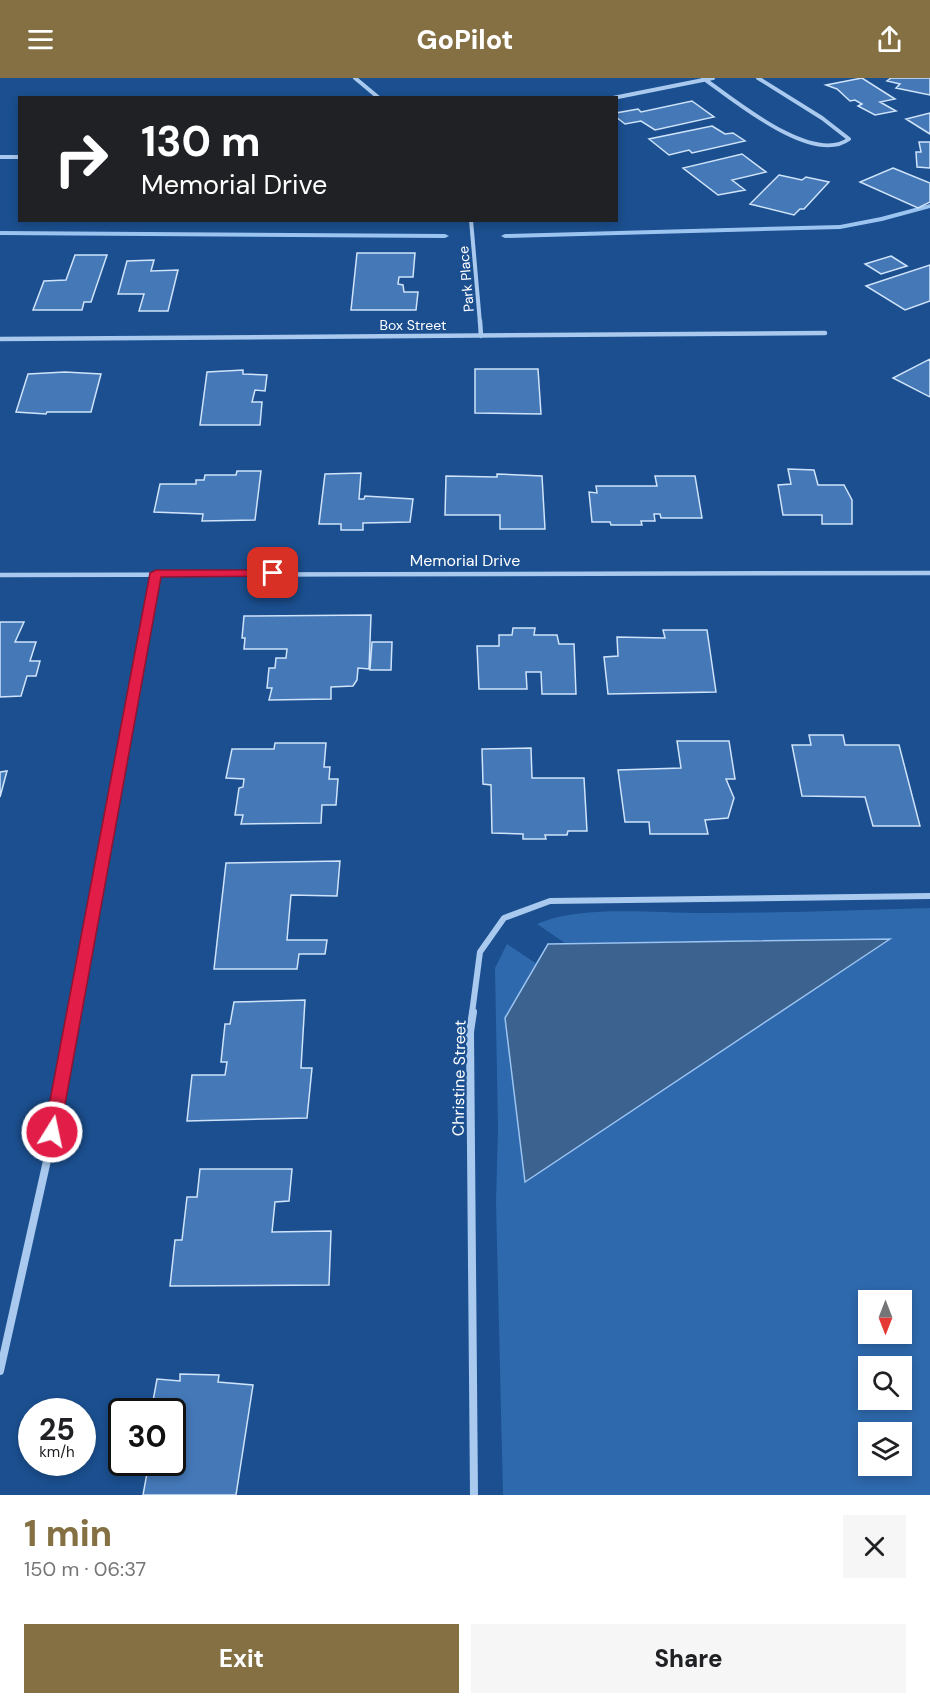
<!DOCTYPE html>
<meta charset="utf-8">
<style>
body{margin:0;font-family:"DM Sans",sans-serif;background:#f6f6f6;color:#202124;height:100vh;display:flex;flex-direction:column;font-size:22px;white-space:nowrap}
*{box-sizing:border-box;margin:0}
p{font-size:20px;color:#757577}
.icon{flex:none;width:33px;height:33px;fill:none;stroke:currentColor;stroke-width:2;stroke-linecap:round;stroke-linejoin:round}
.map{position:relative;height:1417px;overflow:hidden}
.drawer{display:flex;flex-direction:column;background:#fff;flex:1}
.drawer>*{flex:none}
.hud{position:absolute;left:18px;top:18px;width:600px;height:126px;border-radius:0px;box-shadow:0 3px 9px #0003;background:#202124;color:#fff;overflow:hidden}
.needle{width:39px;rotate:180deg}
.buttons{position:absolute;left:858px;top:1212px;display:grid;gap:12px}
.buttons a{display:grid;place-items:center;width:54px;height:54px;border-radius:0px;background:#fff;box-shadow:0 3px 9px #0003;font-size:30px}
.speed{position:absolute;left:18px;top:1320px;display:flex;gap:12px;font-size:30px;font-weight:700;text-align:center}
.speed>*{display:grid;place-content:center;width:78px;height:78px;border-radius:50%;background:#fff;box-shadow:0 3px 9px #0003;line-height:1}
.speed small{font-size:15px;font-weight:400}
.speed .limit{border:3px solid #111;border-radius:9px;background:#fff;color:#111}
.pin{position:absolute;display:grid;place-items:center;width:51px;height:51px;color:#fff;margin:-26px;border-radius:12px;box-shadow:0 3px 9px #0006}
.me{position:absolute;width:66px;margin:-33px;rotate:10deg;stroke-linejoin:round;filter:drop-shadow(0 0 4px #0008)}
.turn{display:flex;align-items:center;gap:21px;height:126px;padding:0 24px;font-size:27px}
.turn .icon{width:78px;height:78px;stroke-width:2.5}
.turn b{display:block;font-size:42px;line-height:51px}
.round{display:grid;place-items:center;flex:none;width:63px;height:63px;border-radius:0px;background:#f6f6f6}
.head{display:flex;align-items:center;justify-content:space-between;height:102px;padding:0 24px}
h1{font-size:36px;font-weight:800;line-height:45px;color:#847042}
.button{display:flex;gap:12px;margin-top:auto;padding:12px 24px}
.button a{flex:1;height:69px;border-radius:0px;background:#847042;color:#fff;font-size:24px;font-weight:800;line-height:69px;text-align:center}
.button a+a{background:#f6f6f6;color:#202124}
header{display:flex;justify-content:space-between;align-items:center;height:78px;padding:0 24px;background:#847042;color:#fff;font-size:27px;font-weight:800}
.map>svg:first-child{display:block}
.green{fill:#2e69ad;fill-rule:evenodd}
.water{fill:#3c6290;stroke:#9cc4f0;stroke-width:1.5}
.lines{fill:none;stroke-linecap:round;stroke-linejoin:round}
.stream{fill:#9cc4f0;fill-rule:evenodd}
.building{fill:#4478b7;stroke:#cfe3fa;stroke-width:1.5}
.minor-far3{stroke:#a9c9ee;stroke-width:4}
.minor-far2{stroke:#a9c9ee;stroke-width:4.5}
.minor-far1{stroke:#a9c9ee;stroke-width:6}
.minor{stroke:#a9c9ee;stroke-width:8}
.route{fill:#e11d48;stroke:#92132f;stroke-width:1.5}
.labels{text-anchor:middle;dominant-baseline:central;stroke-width:4.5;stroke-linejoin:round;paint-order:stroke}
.far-street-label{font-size:14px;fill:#fff;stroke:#1b4f8f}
.street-label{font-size:16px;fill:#fff;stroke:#1b4f8f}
</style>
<header><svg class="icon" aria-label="menu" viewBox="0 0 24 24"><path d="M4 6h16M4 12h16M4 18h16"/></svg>GoPilot<svg class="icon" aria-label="share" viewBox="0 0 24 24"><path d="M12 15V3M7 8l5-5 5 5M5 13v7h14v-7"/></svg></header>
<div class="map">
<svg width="930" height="1417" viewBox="0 0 930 1417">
<rect width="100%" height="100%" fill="#1b4f8f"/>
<!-- green -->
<path class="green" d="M930,830V1417H503L496,1124L498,1050L495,890L507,866L537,886L505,940L888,861L565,865L537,846C583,826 659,836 710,835C783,835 857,832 930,830ZM868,1222H902V1256H868ZM868,1288H902V1322H868ZM868,1354H902V1388H868Z"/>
<!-- water -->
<path class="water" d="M890,861L525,1104L505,940L548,866Z"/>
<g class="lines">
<!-- stream -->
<path class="stream" d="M930,126V130L882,143L840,151L505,160L501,158L505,156L840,147L881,139Z
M0,153L445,156L449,158L445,160L0,157Z"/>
</g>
<!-- building -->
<path class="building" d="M862,0L895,21L880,24L896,33L875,37L858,28L862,26L855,22L850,23L837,11L826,7Z
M891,0H930V17L896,10L900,6L887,3Z
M692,23L714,39L655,52L641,43L625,46L616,39V35L638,31L641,34Z
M930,35V56L906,41Z
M712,48L725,56L733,55L745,63L692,75L689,72L669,77L649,61Z
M919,64H930V90L917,89L916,74H921Z
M742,76L766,94L732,102L745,112L718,117L683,90Z
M893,90L930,105V124L918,130L860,104Z
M779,97L802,102L806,99L829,104L804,131H800L794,137L750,126Z
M357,175H415L413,199H399L398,206L403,207L404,214H418L416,232H351Z
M75,177H107L91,224H84L82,232H33L44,203L66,202Z
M891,178L907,188L881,196L865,186Z
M154,182L151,193L178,192L168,233H139L144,216H118L127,183Z
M930,187V223L905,232L866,208Z
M930,281V319L893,300Z
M475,291H538L541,336L475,335Z
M243,292V296L267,297L265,313L255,312L252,324H262L260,347H200L207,294Z
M65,294L101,296L91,334H47L46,336L16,334L28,296Z
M788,391L814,392L818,407H844L852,422V446H822V437H783L778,407L791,406Z
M237,393H261L255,442L202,443L203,436L154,434L160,406H196V402H204L205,397H236Z
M361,395L359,421H364L365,418L413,421L410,444L363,445V452H341V446H319L325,396Z
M497,396L542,398L545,451H500V437H445L446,398L497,399Z
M655,398H695L702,440H661L660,436H654L655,443H641L642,447H611L610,444H592L589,414L597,415L596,408H657Z
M371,537L369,591L358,590L357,602L353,608L331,609V621L269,622L272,610H267L269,590H275L276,580H286L287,571H244L245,560H242L244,538Z
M0,544H24L15,564H36L30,583H40L36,598H27L21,618L0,619Z
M513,550H535L534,557H557L559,566H574L576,616H542L541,594H526L527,611H479L477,568H499V557H512Z
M663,552H707L716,614L608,616L604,579L618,578L617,559L665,560Z
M372,564H392L391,592H370Z
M809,657H843L845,667H899L920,748H873L865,719L802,718L792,667H811Z
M677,663H729L735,701H726L734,720L728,740L705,742L708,756H650L649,744H625L618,692L681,690Z
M275,665H326L324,689H330L329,701H338L336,727H322L321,745L241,746L243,737H235L239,710L243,709L244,701L226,700L232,671H274Z
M531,670L532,700H584L587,753H568L567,757H545L546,761H523V756L492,755L491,707L483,706L482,671Z
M7,693L0,719V694Z
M340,783L337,818L291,817L287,862H327L325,876H299L297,891H214L226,785Z
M305,922L301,990H312L307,1040L187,1043L192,997H225L227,984H221L225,946H230L234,924Z
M200,1091H292L289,1123L275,1124L272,1154L331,1153L329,1207L170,1208L175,1162H182L187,1119H197Z
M180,1296L219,1297L218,1304L253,1307L236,1417H143L149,1384H172V1334H151L157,1301L180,1303Z"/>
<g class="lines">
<!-- minor-far3 -->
<path class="minor-far3" d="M355,0L379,20
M703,0C734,22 813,88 849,61L822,40L758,0
M613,20L713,0
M0,79H20
M471,142L480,245"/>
<!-- minor-far2 -->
<path class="minor-far2" d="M480,243L481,258
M0,261L825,255
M0,497L930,495
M146,551L156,495"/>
<!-- minor-far1 -->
<path class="minor-far1" d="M74,935L146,549
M472,935L480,874L504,840L550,823L930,818"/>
<!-- minor -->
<path class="minor" d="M473,934L470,954L474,1417
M0,1293L48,1078L75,934"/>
</g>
<!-- route -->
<path class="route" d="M273,492L279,495L278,498L161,499L60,1054L58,1059H46L44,1054L150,495L156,492Z"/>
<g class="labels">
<!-- far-street labels -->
<g class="far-street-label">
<text transform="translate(466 201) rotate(-95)">Park Place</text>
<text x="413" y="247">Box Street</text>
</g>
<!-- street labels -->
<g class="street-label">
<text x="465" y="482">Memorial Drive</text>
<text transform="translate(459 1000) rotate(-89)">Christine Street</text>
</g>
</g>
</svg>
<div class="buttons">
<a><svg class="needle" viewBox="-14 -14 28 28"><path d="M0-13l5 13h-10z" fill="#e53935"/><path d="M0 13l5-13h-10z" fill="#757577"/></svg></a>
<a><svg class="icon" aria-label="search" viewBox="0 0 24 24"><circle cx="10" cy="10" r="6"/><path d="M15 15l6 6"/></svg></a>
<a><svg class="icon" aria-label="layers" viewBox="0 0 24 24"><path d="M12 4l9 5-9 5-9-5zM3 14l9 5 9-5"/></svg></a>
</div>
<div class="speed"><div>25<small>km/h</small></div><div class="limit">30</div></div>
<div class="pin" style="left:273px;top:495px;background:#d93025"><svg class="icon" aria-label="arrive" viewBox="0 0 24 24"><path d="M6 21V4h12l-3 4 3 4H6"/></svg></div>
<svg class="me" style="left:52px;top:1054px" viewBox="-20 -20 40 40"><circle r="17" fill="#e11d48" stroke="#fff" stroke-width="3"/><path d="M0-11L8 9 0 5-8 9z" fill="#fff"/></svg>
<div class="hud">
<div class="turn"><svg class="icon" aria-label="right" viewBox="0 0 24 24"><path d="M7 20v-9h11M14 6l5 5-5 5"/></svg><div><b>130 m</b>Memorial Drive</div></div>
</div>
</div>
<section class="drawer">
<div class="head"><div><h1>1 min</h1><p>150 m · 06:37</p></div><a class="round"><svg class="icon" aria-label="close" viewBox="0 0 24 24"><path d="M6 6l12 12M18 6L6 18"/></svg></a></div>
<div class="button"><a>Exit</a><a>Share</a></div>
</section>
